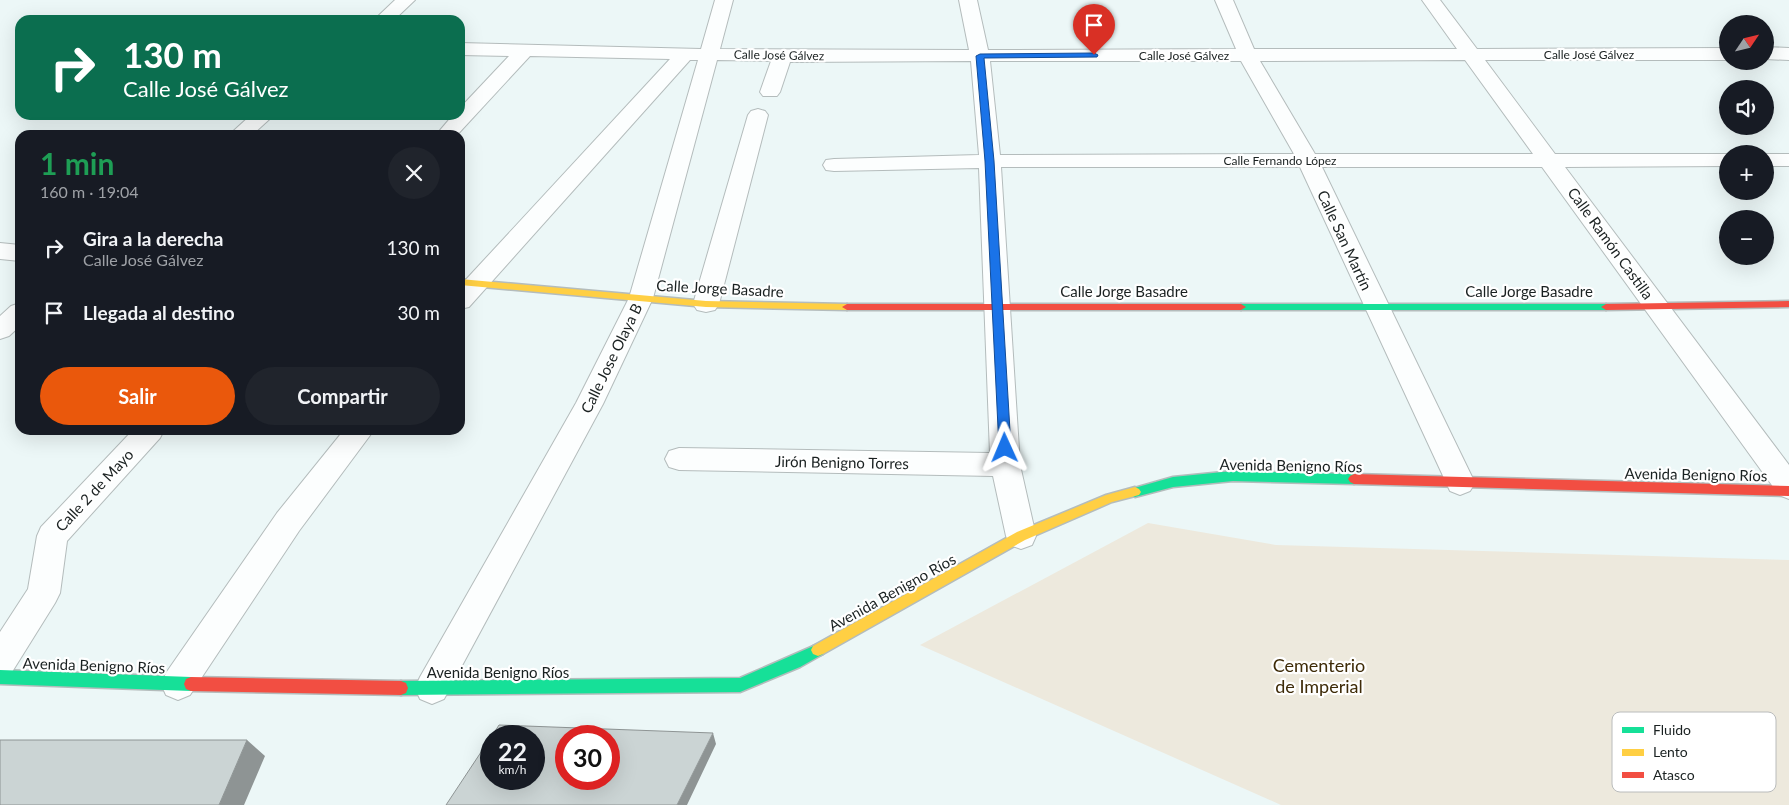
<!DOCTYPE html>
<html lang="es">
<meta charset="utf-8">
<style>
body{margin:0;font-family:Lato,sans-serif;background:#20242c;color:#f1f3f6;height:100vh;display:flex;flex-direction:column;font-size:19px;white-space:nowrap}
*{box-sizing:border-box;margin:0}
p{font-size:16px;color:#9ea1a6}
.icon{flex:none;width:28px;height:28px;fill:none;stroke:currentColor;stroke-width:2;stroke-linecap:round;stroke-linejoin:round}
.map{position:relative;flex:1;overflow:hidden}
.drawer{position:absolute;left:15px;top:130px;width:450px;height:305px;display:flex;flex-direction:column;background:#171b24;border-radius:15px;box-shadow:0 5px 20px #0002}
.drawer>*{flex:none}
.hud{position:absolute;left:15px;top:15px;width:450px;height:105px;border-radius:15px;box-shadow:0 5px 20px #0002;background:#0b6e4f;color:#fff;overflow:hidden}
.needle{width:32px;rotate:55deg}
.tools{position:absolute;left:1719px;top:15px;display:grid;gap:10px}
.tools a{display:grid;place-items:center;width:55px;height:55px;border-radius:50%;background:#171b24;box-shadow:0 5px 20px #0002;font-size:25px}
.speed{position:absolute;left:480px;top:725px;display:flex;gap:10px;font-size:25px;font-weight:700;text-align:center}
.speed>*{display:grid;place-content:center;width:65px;height:65px;border-radius:50%;background:#171b24;box-shadow:0 5px 20px #0002;line-height:1}
.speed small{font-size:12px;font-weight:400}
.speed .limit{border:8px solid #d22;background:#fff;color:#111}
.pin{position:absolute;display:grid;place-items:center;width:42px;height:42px;color:#fff;margin:-51px -21px;border-radius:50% 50% 50% 0;rotate:-45deg;box-shadow:0 0 5px #0007}
.pin .icon{rotate:45deg}
.me{position:absolute;width:55px;margin:-28px;rotate:359deg;stroke-linejoin:round;filter:drop-shadow(0 0 4px #0008)}
.turn{display:flex;align-items:center;gap:18px;height:105px;padding:0 25px;font-size:22px}
.turn .icon{width:65px;height:65px;stroke-width:2.5}
.turn b{display:block;font-size:35px;line-height:42px}
.round{display:grid;place-items:center;flex:none;width:52px;height:52px;border-radius:26px;background:#20242c}
.head{display:flex;align-items:center;justify-content:space-between;height:85px;padding:0 25px}
h1{font-size:30px;font-weight:700;line-height:38px;color:#1e9e55}
.cta{display:flex;gap:10px;margin-top:auto;padding:10px 25px}
.cta a{flex:1;height:58px;border-radius:30px;background:#ea580c;color:#fff;font-size:20px;font-weight:700;line-height:58px;text-align:center}
.cta a+a{background:#20242c;color:#f1f3f6}
ul{padding:0;list-style:none}
li{display:flex;align-items:center;gap:15px;height:65px;padding:0 25px}
li div{flex:1}
li b{display:block;font-size:19px}
li em{font-style:normal}
.map>svg:first-child{display:block}
.green{fill:#ede9dd}
.lines{fill:none;stroke-linecap:round;stroke-linejoin:round}
.street-casing{stroke:#b4bcbc;stroke-width:2}
.fast-casing{stroke:#b4bcbc;stroke-width:3}
.slow-casing{stroke:#b4bcbc;stroke-width:3}
.jam-casing{stroke:#b4bcbc;stroke-width:3}
.street{fill:#fcfefe;fill-rule:evenodd}
.fast{fill:#16e098;fill-rule:evenodd}
.slow{fill:#ffcf43;fill-rule:evenodd}
.jam{fill:#f24e42;fill-rule:evenodd}
.shaded-wall{fill:#8e9494}
.building{fill:#cbd4d4;stroke:#8e9494;fill-rule:evenodd}
.route{fill:#1a73e8;stroke:#114b97}
.labels{text-anchor:middle;dominant-baseline:central;stroke-width:4.5;stroke-linejoin:round;paint-order:stroke}
.far-street-label{font-size:12px;fill:#1a2121;stroke:#fff}
.street-label{font-size:15px;fill:#1a2121;stroke:#fff}
.near-park-label{font-size:18px;fill:#3e2b08;stroke:#fff}
.key{fill:#fff;stroke:#babcbc;stroke-width:1}
.key-label{font-size:14px;fill:#1a2121}
</style>
<div class="map">
<svg width="1789" height="805" viewBox="0 0 1789 805">
<rect width="100%" height="100%" fill="#ecf7f7"/>
<!-- green -->
<path class="green" d="M1148,523L1276,545L1789,560V805H1281L920,645Z"/>
<g class="lines">
<defs>
<path id="street" d="M395,0H415L394,20H374Z
M715,0H733L720,49L969,50L959,0H977L988,50L1236,49L1215,0H1233L1254,49H1457L1422,0H1440L1477,49L1728,48V60H1485L1555,154H1729L1728,166L1565,167L1789,465V499L1779,495L1542,167H1322L1475,483L1470,491L1460,495L1450,491L1300,167H1001L1020,465L1036,536L1032,545L1021,549L1010,545L1006,536L993,476L679,470L669,467L665,459L669,451L679,448L990,453L979,168L834,171L826,170L823,165L826,160L834,159L979,155L971,61L790,62L780,92L777,96H763L760,92L771,61L717,60L653,298L603,404L444,699L432,704L420,699L415,688L420,677L576,403L629,298L698,60H690L469,307L460,309V286L670,59L530,56L457,135H436L453,115H460V108L509,56L460,55V43L701,49ZM1465,60L1533,154H1315L1260,61ZM990,61H1241L1294,154L1000,155Z
M1765,47L1789,48V60L1765,59Z
M758,109L765,111L768,115L719,304L715,310L706,312L697,310L693,304L748,115L751,111Z
M251,115H274L252,135H229Z
M1765,154H1789V166H1765Z
M0,243L20,245V261L0,259Z
M20,303V326L9,336L0,339V316L11,306Z
M133,430H164L160,438L67,541L60,593L55,603L12,672L0,677V632L28,589L37,536L41,527Z
M344,430H374L299,531L190,695L178,700L166,695L161,684L166,673L277,513Z"/>
<path id="fast" d="M1241,304H1606L1611,307L1606,310H1241L1236,307Z
M1233,471L1354,474L1358,476L1360,479L1358,482L1354,484L1233,481L1173,487L1135,497L1131,495L1129,492L1131,489L1173,477Z
M818,644L823,646L825,650L823,654L800,667L740,692L401,695L396,693L394,688L396,683L401,681L740,678Z
M0,670L191,677L196,679L198,684L196,689L191,691L0,684Z"/>
<path id="slow" d="M460,279L706,301L847,304L852,307L847,310L706,307L460,285Z
M1135,487L1139,489L1141,492L1139,495L1112,502L1025,540L823,654L818,656L813,654L811,650L813,646L1017,532L1106,495Z"/>
<path id="jam" d="M1789,301V307L1606,310L1601,307L1606,304Z
M847,304H1241L1246,307L1241,310H847L842,307Z
M1354,474L1789,486V496L1354,484L1350,482L1348,479L1350,476Z
M191,677L401,681L406,683L408,688L406,693L401,695L191,691L186,689L184,684L186,679Z"/>
</defs>
<!-- street casing -->
<use href="#street" class="street-casing"/>
<!-- fast casing -->
<use href="#fast" class="fast-casing"/>
<!-- slow casing -->
<use href="#slow" class="slow-casing"/>
<!-- jam casing -->
<use href="#jam" class="jam-casing"/>
<!-- street -->
<use href="#street" class="street"/>
<!-- fast -->
<use href="#fast" class="fast"/>
<!-- slow -->
<use href="#slow" class="slow"/>
<!-- jam -->
<use href="#jam" class="jam"/>
</g>
<!-- shaded-wall -->
<path class="shaded-wall" d="M713,733L716,744L687,805H677Z
M247,740L265,756L244,805H219Z"/>
<!-- building -->
<path class="building" d="M499,725L713,733L677,805H446L491,737V779H534V736H492ZM566,736H609V779H566Z
M0,740H247L219,805H0Z"/>
<!-- route -->
<path class="route" d="M1094,53L1098,55L1097,57L984,58L994,161L1011,448L1005,452L999,448L985,161L976,56L980,54Z"/>
<g class="labels">
<!-- far-street labels -->
<g class="far-street-label">
<text x="1589" y="54">Calle José Gálvez</text>
<text transform="translate(779 55) rotate(1)">Calle José Gálvez</text>
<text x="1184" y="55">Calle José Gálvez</text>
<text x="1280" y="160">Calle Fernando López</text>
</g>
<!-- street labels -->
<g class="street-label">
<text transform="translate(1345 240) rotate(65)">Calle San Martín</text>
<text transform="translate(1611 243) rotate(54)">Calle Ramón Castilla</text>
<text transform="translate(720 288) rotate(3)">Calle Jorge Basadre</text>
<text x="1124" y="291">Calle Jorge Basadre</text>
<text x="1529" y="291">Calle Jorge Basadre</text>
<text transform="translate(611 358) rotate(-64)">Calle Jose Olaya B</text>
<text transform="translate(842 462) rotate(1)">Jirón Benigno Torres</text>
<text transform="translate(1291 465) rotate(1)">Avenida Benigno Ríos</text>
<text transform="translate(1696 474) rotate(1)">Avenida Benigno Ríos</text>
<text transform="translate(94 490) rotate(-47)">Calle 2 de Mayo</text>
<text transform="translate(892 592) rotate(-29)">Avenida Benigno Ríos</text>
<text transform="translate(94 665) rotate(2)">Avenida Benigno Ríos</text>
<text x="498" y="672">Avenida Benigno Ríos</text>
</g>
<!-- near-park labels -->
<g class="near-park-label">
<text x="1319" y="665">Cementerio<tspan x="1319" dy="21">de Imperial</tspan></text>
</g>
</g>
<!-- legend -->
<rect x="1612" y="712" width="164" height="80" rx="8" class="key"/>
<rect x="1622" y="727" width="22" height="6" fill="#16e098"/>
<rect x="1622" y="749" width="22" height="7" fill="#ffcf43"/>
<rect x="1622" y="772" width="22" height="6" fill="#f24e42"/>
<g class="key-label">
<text x="1653" y="735">Fluido</text>
<text x="1653" y="757">Lento</text>
<text x="1653" y="780">Atasco</text>
</g>
</svg>
<div class="tools">
<a><svg class="needle" viewBox="-14 -14 28 28"><path d="M0-13l5 13h-10z" fill="#e53935"/><path d="M0 13l5-13h-10z" fill="#9ea1a6"/></svg></a>
<a><svg class="icon" aria-label="sound" viewBox="0 0 24 24"><path d="M4 9h4l5-4v14l-5-4H4zM17 9q2 3 0 6"/></svg></a>
<a>+</a>
<a>−</a>
</div>
<div class="speed"><div>22<small>km/h</small></div><div class="limit">30</div></div>
<div class="pin" style="left:1094px;top:55px;background:#d93025"><svg class="icon" aria-label="arrive" viewBox="0 0 24 24"><path d="M6 21V4h12l-3 4 3 4H6"/></svg></div>
<svg class="me" style="left:1005px;top:448px" viewBox="-20 -20 40 40"><path d="M0-17L14 15 0 8-14 15z" fill="#1a73e8" stroke="#fff" stroke-width="4"/></svg>
<div class="hud">
<div class="turn"><svg class="icon" aria-label="right" viewBox="0 0 24 24"><path d="M7 20v-9h11M14 6l5 5-5 5"/></svg><div><b>130 m</b>Calle José Gálvez</div></div>
</div>
<section class="drawer">
<div class="head"><div><h1>1 min</h1><p>160 m · 19:04</p></div><a class="round"><svg class="icon" aria-label="close" viewBox="0 0 24 24"><path d="M6 6l12 12M18 6L6 18"/></svg></a></div>
<ul>
<li><svg class="icon" aria-label="right" viewBox="0 0 24 24"><path d="M7 20v-9h11M14 6l5 5-5 5"/></svg><div><b>Gira a la derecha</b><p>Calle José Gálvez</p></div><em>130 m</em></li>
<li><svg class="icon" aria-label="arrive" viewBox="0 0 24 24"><path d="M6 21V4h12l-3 4 3 4H6"/></svg><div><b>Llegada al destino</b></div><em>30 m</em></li>
</ul>
<div class="cta"><a>Salir</a><a>Compartir</a></div>
</section>
</div>
